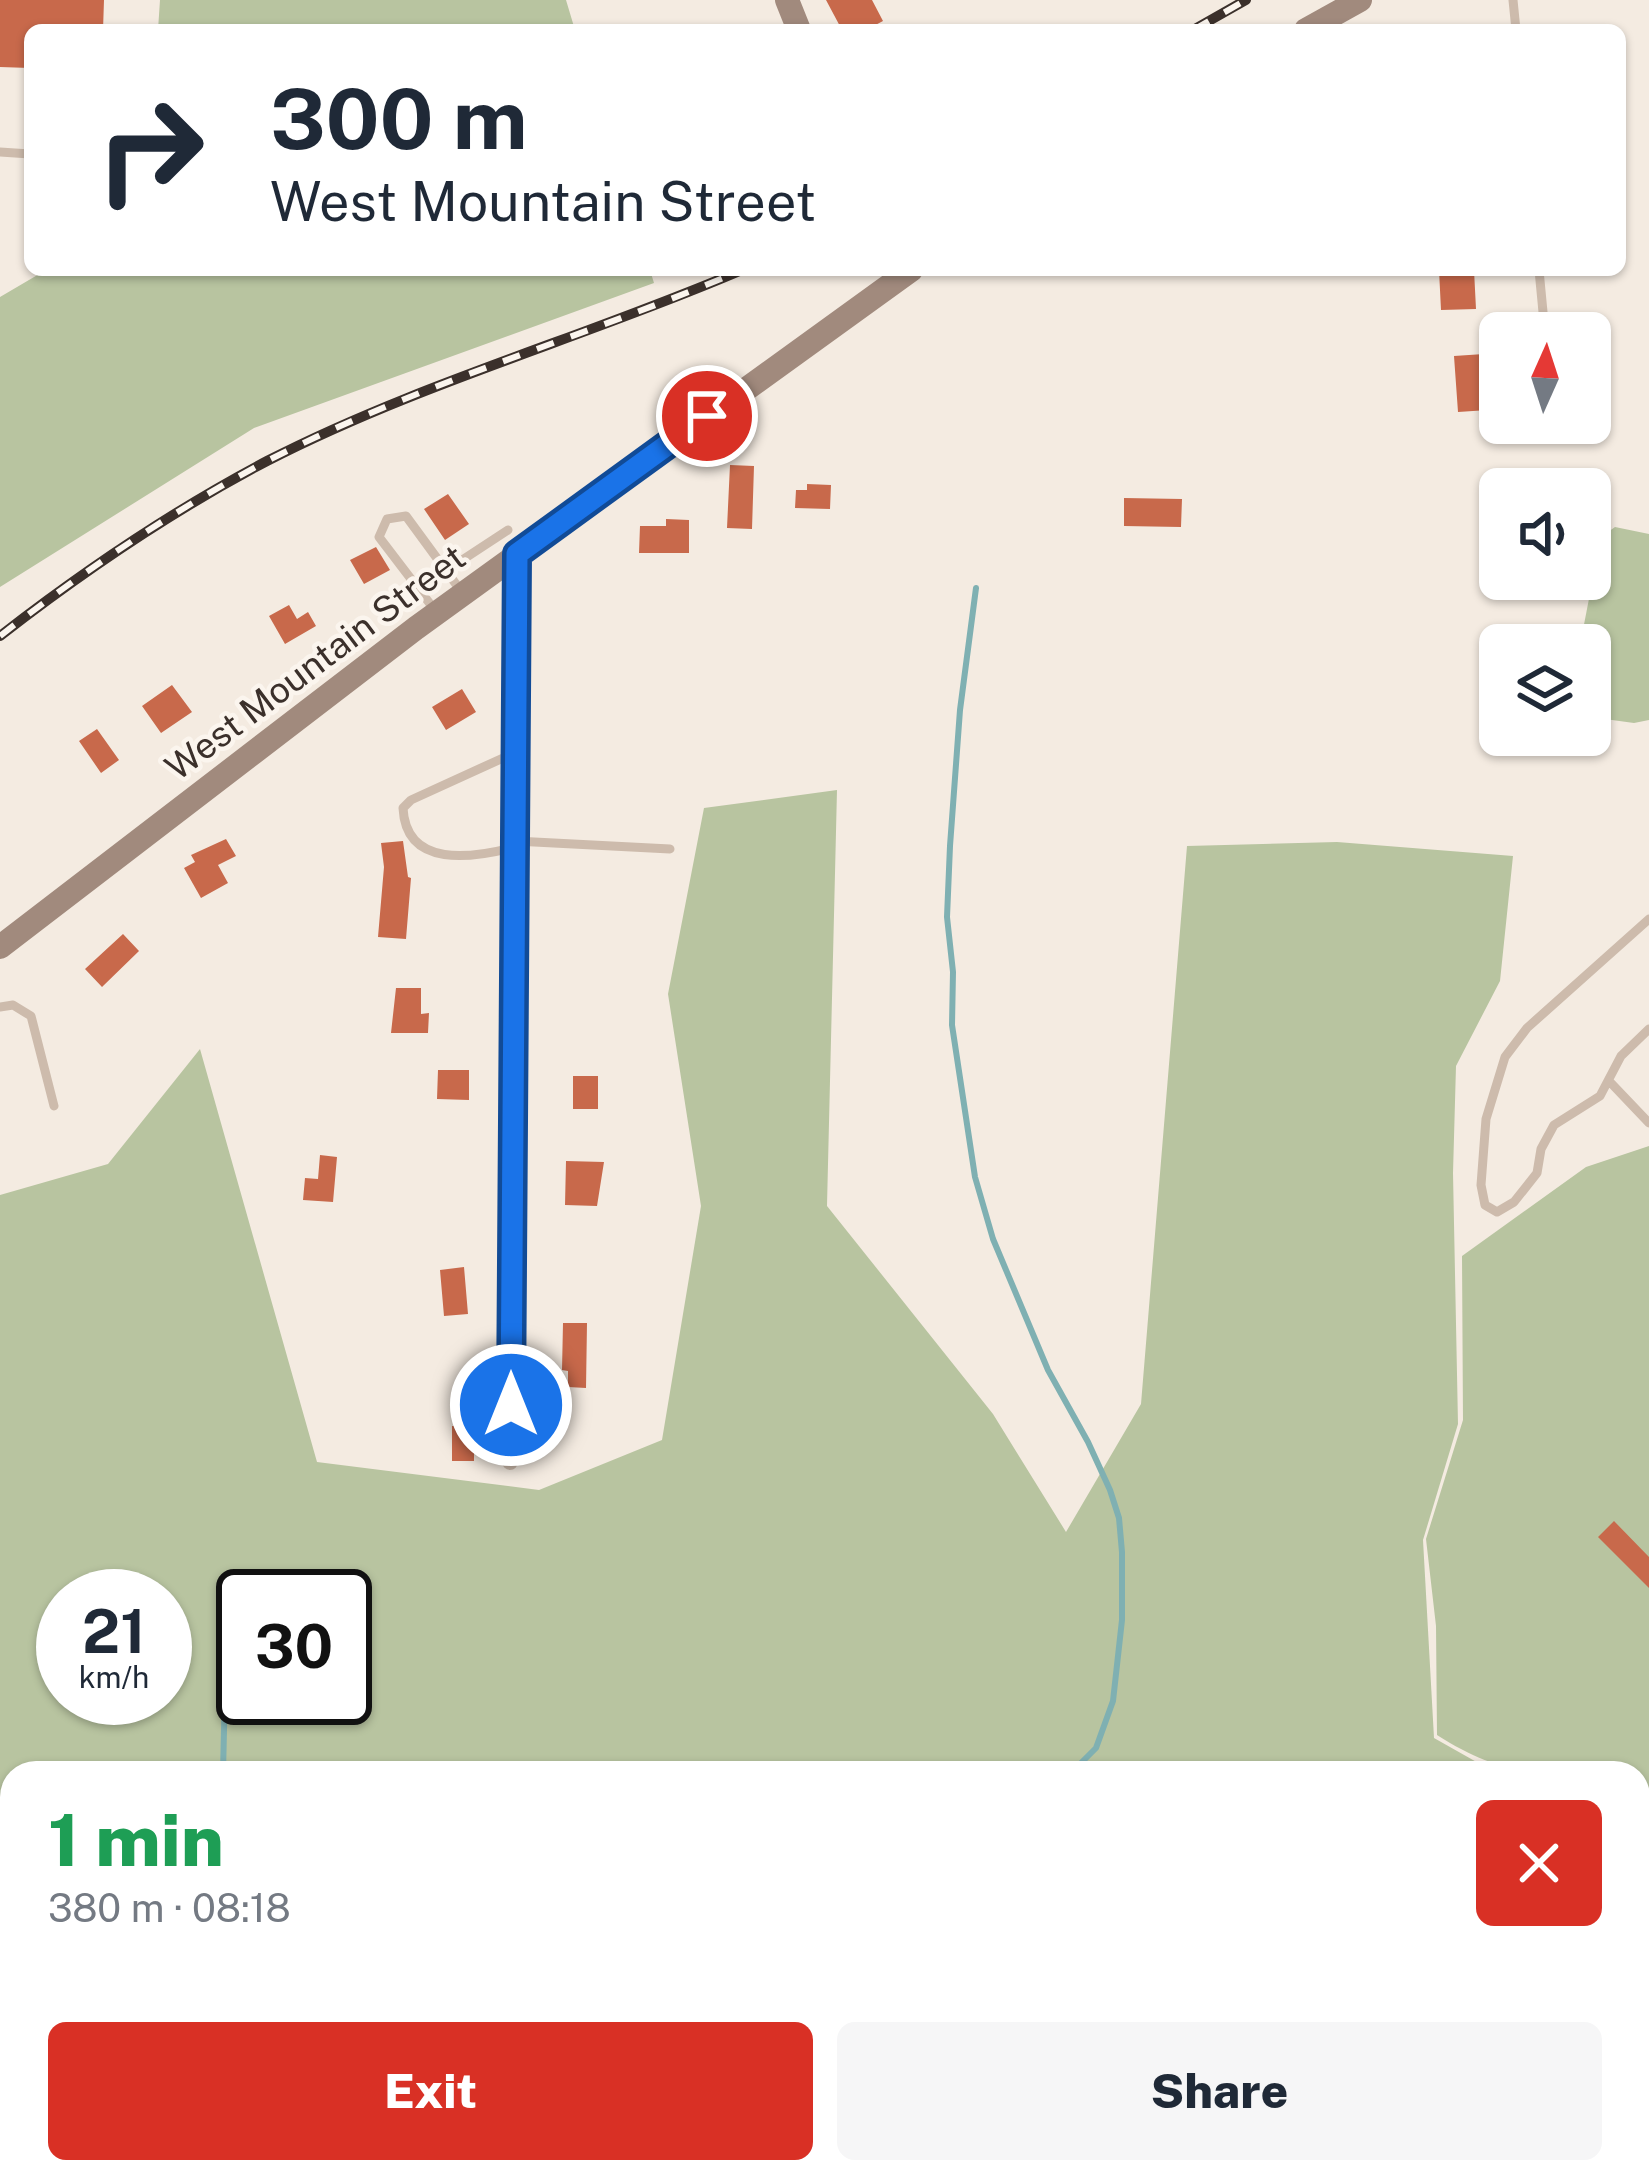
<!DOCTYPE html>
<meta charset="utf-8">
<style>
body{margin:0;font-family:"Public Sans",sans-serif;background:#f6f6f7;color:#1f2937;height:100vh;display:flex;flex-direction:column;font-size:45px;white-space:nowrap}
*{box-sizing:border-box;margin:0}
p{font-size:39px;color:#747a83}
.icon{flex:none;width:66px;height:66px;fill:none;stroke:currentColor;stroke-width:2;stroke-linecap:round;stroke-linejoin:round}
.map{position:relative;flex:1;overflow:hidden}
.side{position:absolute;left:0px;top:1761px;width:1650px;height:423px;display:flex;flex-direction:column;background:#fff;border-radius:36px 36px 0 0;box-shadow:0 3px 9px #0004}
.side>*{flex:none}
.guide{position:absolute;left:24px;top:24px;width:1602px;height:252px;border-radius:18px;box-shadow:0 3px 9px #0004;background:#fff;color:#1f2937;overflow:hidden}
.needle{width:78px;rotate:3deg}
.buttons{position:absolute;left:1479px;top:312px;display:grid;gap:24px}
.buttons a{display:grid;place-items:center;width:132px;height:132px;border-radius:18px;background:#fff;box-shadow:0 3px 9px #0004;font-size:60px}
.speed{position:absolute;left:36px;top:1569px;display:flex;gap:24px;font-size:60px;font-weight:700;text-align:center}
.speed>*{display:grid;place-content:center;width:156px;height:156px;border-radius:50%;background:#fff;box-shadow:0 3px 9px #0004;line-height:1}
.speed small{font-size:30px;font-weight:400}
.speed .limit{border:6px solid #111;border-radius:18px;background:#fff;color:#111}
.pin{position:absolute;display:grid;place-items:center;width:102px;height:102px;color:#fff;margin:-51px;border:6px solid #fff;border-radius:50%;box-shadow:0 3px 12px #0007}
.me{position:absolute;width:132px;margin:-66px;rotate:0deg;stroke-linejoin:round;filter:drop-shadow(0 0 9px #0008)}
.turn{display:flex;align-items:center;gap:42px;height:252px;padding:0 48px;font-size:54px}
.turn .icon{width:156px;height:156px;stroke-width:2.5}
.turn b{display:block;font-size:84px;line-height:102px}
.round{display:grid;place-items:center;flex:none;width:126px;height:126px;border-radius:18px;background:#f6f6f7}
.head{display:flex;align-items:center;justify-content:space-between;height:204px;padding:0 48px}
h1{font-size:72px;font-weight:800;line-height:90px;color:#1e9e55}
.button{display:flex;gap:24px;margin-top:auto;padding:24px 48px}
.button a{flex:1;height:138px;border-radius:18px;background:#d93025;color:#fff;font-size:48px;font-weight:800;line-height:138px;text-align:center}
.button a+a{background:#f6f6f7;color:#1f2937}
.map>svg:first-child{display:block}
.green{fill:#b8c4a0;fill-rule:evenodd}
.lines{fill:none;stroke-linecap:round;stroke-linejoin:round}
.stream{stroke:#7fb0b2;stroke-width:6}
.building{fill:#c8694b}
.lane{stroke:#cdbbac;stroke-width:9}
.street{stroke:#cdbbac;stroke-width:16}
.secondary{stroke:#a18a7d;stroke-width:24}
.highway{stroke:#5c4a42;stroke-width:30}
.rail-casing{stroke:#3b302b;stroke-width:10}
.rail{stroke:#fbf5ee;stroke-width:6;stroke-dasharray:18;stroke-linecap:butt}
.route-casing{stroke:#114b97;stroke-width:30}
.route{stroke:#1a73e8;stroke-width:21}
.labels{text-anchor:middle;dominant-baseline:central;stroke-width:9;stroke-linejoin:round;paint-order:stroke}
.street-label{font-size:36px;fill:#3b302b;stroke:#fbf5ee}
</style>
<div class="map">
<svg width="1649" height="2182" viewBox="0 0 1649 2182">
<rect width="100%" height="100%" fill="#f4ebe1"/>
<!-- green -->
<path class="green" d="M160,0H566L575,30H158Z
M46,270H650L654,283L254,428L0,587V297Z
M1615,527L1649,534V720L1634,723L1590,717V645H1580L1601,537Z
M837,790L827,1206L993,1414L1066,1532L1141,1404L1187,846L1337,842L1513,856L1500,981L1456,1066L1453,1173L1458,1424L1423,1540L1434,1738L1496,1773H12V1902L0,1903V1195L108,1164L200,1049L317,1462L539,1490L662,1440L701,1206L668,994L704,808ZM165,1596V1698H63V1596ZM345,1596V1698H243V1596Z
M1649,1146V1816L1638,1812V1773C1552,1773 1512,1783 1437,1735L1436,1626L1426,1539L1463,1420L1462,1256L1586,1167Z
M1638,1984L1649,1986V2182H0V2041L12,2039V2172H1638Z"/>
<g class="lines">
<!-- stream -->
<path class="stream" d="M976,588L960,710L950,846L947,917L953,972L952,1025L975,1177L993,1239L1048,1370L1088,1442L1110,1490L1119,1518L1122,1552V1620L1113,1701L1096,1748L1071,1773
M223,1773L226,1644
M959,2172L966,2182
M253,2182L254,2172"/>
</g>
<!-- building -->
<path class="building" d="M0,0H104L103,30H30V68L0,67Z
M826,0H872L883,21L866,30H842Z
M1439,270H1474L1476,309L1441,310Z
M1484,354L1488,410L1458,412L1454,356Z
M730,465L754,466L752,529L727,528Z
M807,484L831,485L830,509L795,508L796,490H807Z
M448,494L469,524L445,540L424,509Z
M1124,498L1182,499L1181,527L1124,526Z
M666,519L689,520V553H639L640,526H666Z
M376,547L390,570L364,584L350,560Z
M289,605L297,619L308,612L316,626L285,644L269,616Z
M172,685L192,712L161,733L142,706Z
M462,689L476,712L446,730L432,707Z
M97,729L119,760L101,773L79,741Z
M226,839L236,856L218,865L228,883L201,898L184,868L195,862L191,855Z
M403,841L408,877L411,878L406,939L378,937L384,867L381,843Z
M123,934L139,951L102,987L85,969Z
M396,988H421V1014L429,1013L428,1033H391Z
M438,1070H469V1100L437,1099Z
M573,1076H598V1109H573Z
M320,1155L337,1157L333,1202L303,1200L305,1178L318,1179Z
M566,1161L604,1162L597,1206L565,1205Z
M464,1267L468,1314L444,1316L440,1270Z
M563,1323H587L586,1388L568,1387V1371L562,1370Z
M452,1426H474V1461H452Z
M1614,1521L1649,1557V1588L1598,1537Z"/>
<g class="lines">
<!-- lane -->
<path class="lane" d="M1513,0L1516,30
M0,152L30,154
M1539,270L1545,333
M447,570L508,530
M437,613L379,537L387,519L406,516L461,591
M514,753L411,800L403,808C406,869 473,858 515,847
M515,841L670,849
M1649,919L1527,1028L1505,1057L1486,1119L1481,1185L1485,1205L1497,1212L1514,1202L1537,1173L1541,1149L1554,1125L1600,1096L1621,1056L1649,1029
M0,1007L13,1005L31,1016L54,1106
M1610,1082L1649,1123"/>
<!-- street -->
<path class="street" d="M510,1462L517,554"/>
<!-- secondary -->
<path class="secondary" d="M787,0L799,30
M1306,30L1360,0
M0,947L416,628L911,270"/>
<!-- highway -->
<path class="highway" d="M1638,1910L1649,1912
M0,1950L12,1947
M1638,1957L1649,1958
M0,1996L12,1994"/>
<defs>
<path id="rail" d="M1193,30L1246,0
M0,636C85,570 172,511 267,461C419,383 586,337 742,270"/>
</defs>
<!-- rail casing -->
<use href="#rail" class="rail-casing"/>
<!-- rail -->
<use href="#rail" class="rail"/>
</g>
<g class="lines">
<defs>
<path id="route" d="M511,1405L517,554L707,416"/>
</defs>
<!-- route casing -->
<use href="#route" class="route-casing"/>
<!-- route -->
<use href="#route" class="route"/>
</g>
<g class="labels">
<!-- street labels -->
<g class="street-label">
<text transform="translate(315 662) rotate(-37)">West Mountain Street</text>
</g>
</g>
</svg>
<div class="buttons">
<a><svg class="needle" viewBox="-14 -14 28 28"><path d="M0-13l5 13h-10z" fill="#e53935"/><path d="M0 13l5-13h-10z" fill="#747a83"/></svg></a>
<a><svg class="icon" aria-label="sound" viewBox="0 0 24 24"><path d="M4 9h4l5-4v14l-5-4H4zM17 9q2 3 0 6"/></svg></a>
<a><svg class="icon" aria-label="layers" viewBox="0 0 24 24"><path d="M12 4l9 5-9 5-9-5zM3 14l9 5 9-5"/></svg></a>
</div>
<div class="speed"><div>21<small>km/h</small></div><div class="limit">30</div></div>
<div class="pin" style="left:707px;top:416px;background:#d93025"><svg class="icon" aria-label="arrive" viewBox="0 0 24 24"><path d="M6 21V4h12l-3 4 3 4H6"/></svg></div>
<svg class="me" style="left:511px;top:1405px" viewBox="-20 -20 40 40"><circle r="17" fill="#1a73e8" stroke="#fff" stroke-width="3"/><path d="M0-11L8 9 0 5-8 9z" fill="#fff"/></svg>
<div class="guide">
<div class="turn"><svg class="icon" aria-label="right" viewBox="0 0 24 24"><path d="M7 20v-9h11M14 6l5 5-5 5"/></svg><div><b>300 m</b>West Mountain Street</div></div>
</div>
<section class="side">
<div class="head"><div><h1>1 min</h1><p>380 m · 08:18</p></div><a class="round" style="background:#d93025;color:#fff"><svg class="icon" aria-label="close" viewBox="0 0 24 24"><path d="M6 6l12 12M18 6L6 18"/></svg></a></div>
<div class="button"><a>Exit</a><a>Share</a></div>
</section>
</div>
